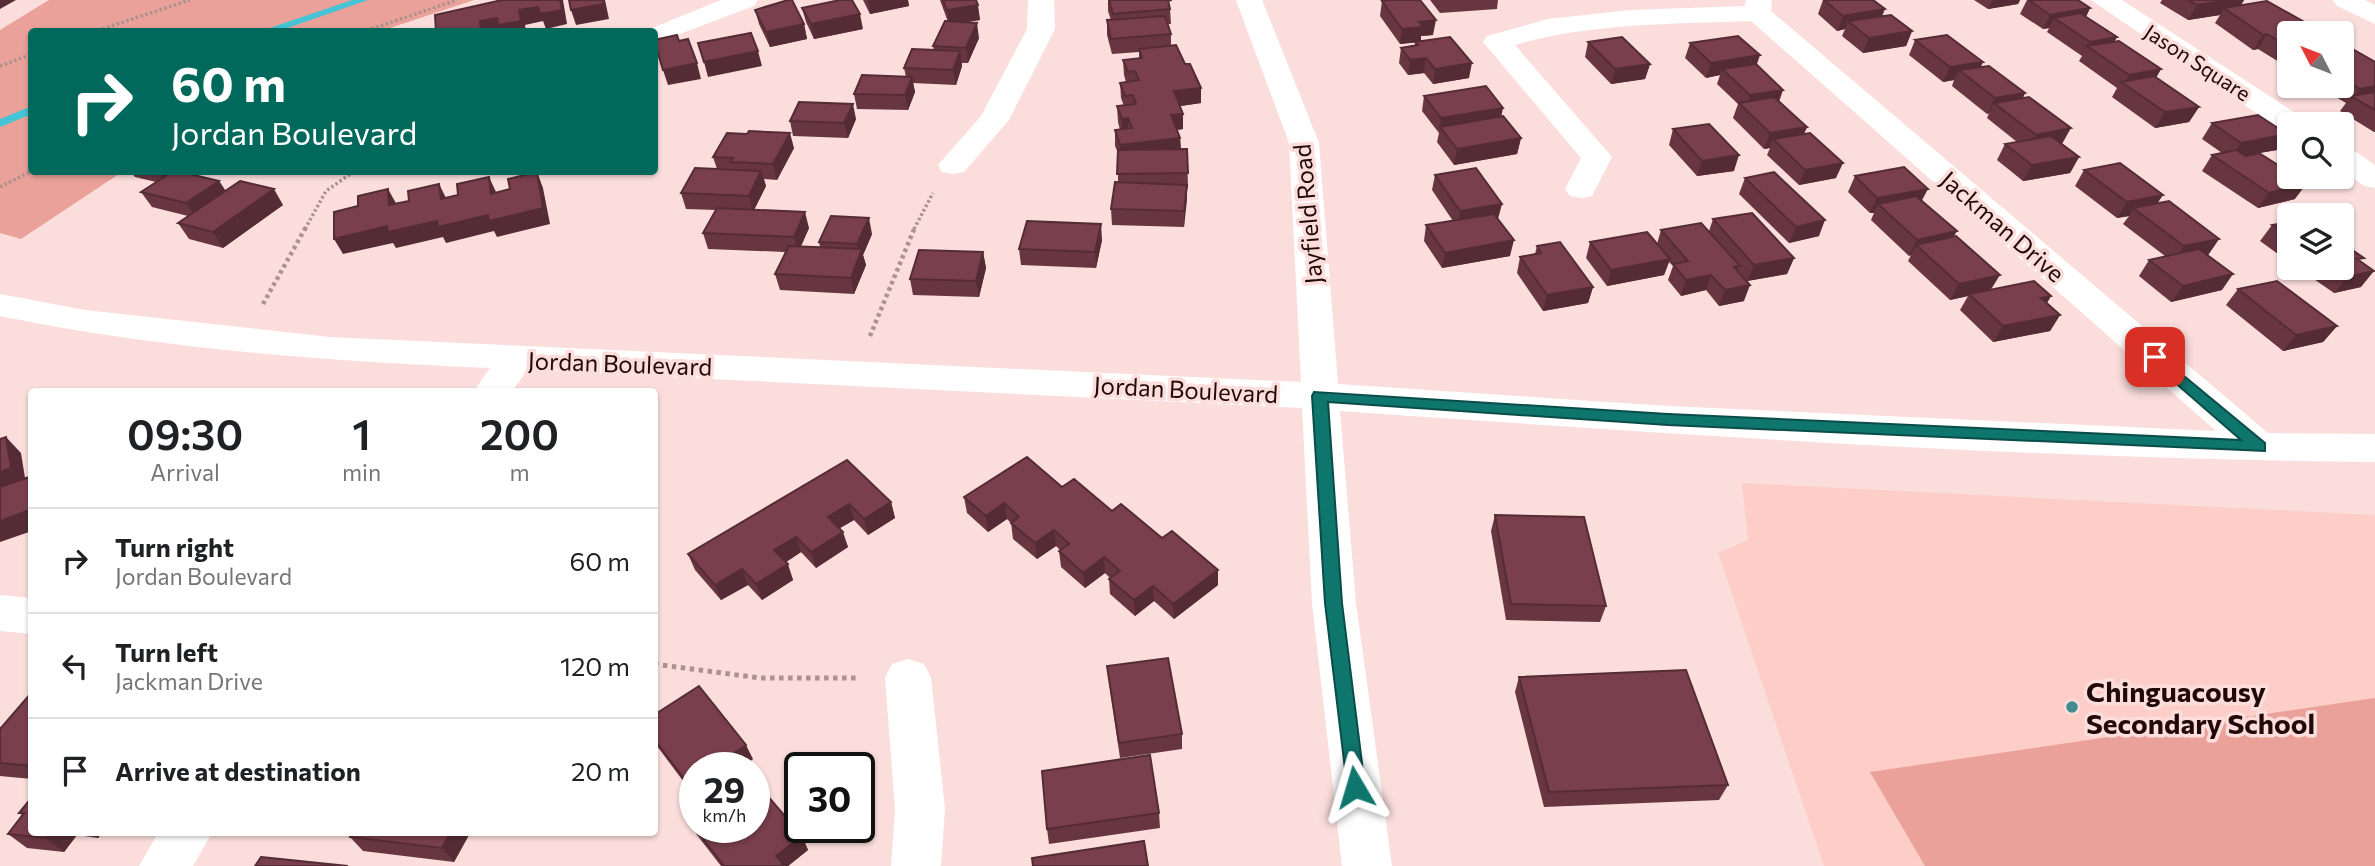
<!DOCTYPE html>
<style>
body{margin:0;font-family:Commissioner,sans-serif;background:#f6f6f6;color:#202124;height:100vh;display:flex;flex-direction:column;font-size:26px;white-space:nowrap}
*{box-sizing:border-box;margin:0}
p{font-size:23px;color:#757577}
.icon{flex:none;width:38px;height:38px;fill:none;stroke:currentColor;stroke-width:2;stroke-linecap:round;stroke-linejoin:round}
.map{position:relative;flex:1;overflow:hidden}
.panel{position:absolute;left:28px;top:388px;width:630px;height:448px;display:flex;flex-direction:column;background:#fff;border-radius:7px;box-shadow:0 2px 5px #0004}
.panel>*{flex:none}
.hud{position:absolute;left:28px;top:28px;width:630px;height:147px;border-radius:7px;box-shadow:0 2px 5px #0004;background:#00695c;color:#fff;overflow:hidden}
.needle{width:46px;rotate:312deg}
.tools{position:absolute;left:2277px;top:21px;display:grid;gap:14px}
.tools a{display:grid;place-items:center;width:77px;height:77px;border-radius:7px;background:#fff;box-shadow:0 2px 5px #0004;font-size:35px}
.speed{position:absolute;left:679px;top:752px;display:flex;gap:14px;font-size:35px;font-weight:700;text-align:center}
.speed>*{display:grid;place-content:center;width:91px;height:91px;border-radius:50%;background:#fff;box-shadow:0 2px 5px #0004;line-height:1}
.speed small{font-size:18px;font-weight:400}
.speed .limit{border:4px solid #111;border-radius:10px;background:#fff;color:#111}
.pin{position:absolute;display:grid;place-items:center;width:60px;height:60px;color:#fff;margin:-30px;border-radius:14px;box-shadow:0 4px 10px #0006}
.me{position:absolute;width:77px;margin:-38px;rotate:353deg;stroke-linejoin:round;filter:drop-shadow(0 0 5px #0008)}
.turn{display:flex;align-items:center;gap:24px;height:147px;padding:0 28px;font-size:32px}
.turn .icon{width:91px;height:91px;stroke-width:2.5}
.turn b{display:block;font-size:49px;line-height:60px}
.eta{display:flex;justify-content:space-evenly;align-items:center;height:119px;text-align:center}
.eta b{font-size:42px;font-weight:600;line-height:49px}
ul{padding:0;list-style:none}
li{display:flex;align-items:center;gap:21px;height:105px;padding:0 28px;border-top:2px solid #e0e0e0}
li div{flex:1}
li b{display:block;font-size:26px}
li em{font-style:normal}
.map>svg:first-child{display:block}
.built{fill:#fdcdc7}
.green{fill:#eaa199}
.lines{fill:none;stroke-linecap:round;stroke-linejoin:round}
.stream{fill:#44c4d4;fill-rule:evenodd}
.path-far2{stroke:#ac918f;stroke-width:3.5;stroke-dasharray:2.5 2.5;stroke-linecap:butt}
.path-far1{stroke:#ac918f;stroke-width:4.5;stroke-dasharray:3.5 3.5;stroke-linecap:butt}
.path{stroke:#ac918f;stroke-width:5;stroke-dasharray:4.5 4.5;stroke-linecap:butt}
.minor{fill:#fff;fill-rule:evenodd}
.major{fill:#fff;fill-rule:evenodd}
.wall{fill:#683641}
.shaded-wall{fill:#552c35}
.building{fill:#793f4c;stroke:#552c35;stroke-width:2}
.route{fill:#0f766e;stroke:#0a4d48;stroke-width:2}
.poi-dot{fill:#438a93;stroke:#fbdedb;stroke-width:2.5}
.labels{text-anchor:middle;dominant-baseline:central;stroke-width:7;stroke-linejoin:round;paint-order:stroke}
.far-street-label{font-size:21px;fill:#210908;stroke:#fbdedb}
.street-label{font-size:24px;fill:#210908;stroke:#fbdedb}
.near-poi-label{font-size:28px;font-weight:bold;fill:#210908;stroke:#fbdedb;text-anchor:start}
</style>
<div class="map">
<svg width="2375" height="866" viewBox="0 0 2375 866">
<rect width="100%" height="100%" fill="#fbdedb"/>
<!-- built -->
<path class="built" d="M1742,483L2375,515V866H1824L1718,553L1748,540Z"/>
<!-- green -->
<path class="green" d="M49,0H474L381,31L32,32V172H122L21,239L0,233V30Z
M2375,698V866H1925L1870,772Z"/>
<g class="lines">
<!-- stream -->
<path class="stream" d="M352,0H368L276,32H258Z
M32,106V114L0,127V119Z"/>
<!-- path-far2 -->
<path class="path-far2" d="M93,32L190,0
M362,32L457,0
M0,66L32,54
M0,187L32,171
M305,229L326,191L353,172
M914,229L933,193"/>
<!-- path-far1 -->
<path class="path-far1" d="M263,304L306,227
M870,336L915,227"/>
<!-- path -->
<path class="path" d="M654,664L760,678H859"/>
<!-- minor -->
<path class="minor" d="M721,0H758L754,6L664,40L654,42V32H642Z
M1028,0H1054L1055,29L1009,120L964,172L953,174L942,172L938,165L981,116L1027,29Z
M1236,0H1262L1319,143L1338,384L1668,406L2216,431L1751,21C1672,24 1591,23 1515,45L1612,157L1592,196L1581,198L1570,196L1565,189L1581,158L1483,42L1487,36L1548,19L1630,10L1745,6L1746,0H1772L1771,11L2268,433L2375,434V462C2030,459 1684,435 1340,411L1356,603L1392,866H1342L1312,603L1302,408L527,370L512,392H473L490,368C325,361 161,349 0,316V294L85,310L330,337L1301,382L1289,143Z
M2091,0H2122L2303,118L2307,124H2289V132L2281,130Z
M2342,148L2353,150L2375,165V188L2364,186L2342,170Z
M0,595L32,598V634L0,631Z
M908,659L924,664L931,678L945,809L941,866H891L895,809L885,678L892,664Z
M158,833H212L193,866H139Z"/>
<!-- major -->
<path class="major" d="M2333,0H2365L2375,5V24L2337,6Z"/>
</g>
<!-- wall -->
<path class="wall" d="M863,0H908L909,6L870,14Z
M940,0H976L980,20L963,22L979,38L968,63H962V66L956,85L913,83L915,92L908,110L857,109L854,94L906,77L904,68L934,50L933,46L948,22Z
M1108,0H1172V1L1168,2L1170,9L1171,24H1167L1171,34V45L1201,88V103L1180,106L1183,114V129L1177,130L1180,138L1181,149H1187L1188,188L1187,189L1184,227L1112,225L1111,209L1118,182V153L1115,146V130H1120L1118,122L1117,106H1124L1121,98L1120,83L1126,82L1124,75L1123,60L1139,58V52L1112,54L1107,35V20H1111L1108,11Z
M1430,0H1498L1497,9L1440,13Z
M1823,0L1882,16L1912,31L1906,46L1863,53L1842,36L1845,29L1837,31L1818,14Z
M1974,0H2020L2018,4L1988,9Z
M2027,0H2078L2090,8L2086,17L2117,37L2114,42L2161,69L2156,78L2199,107L2189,122L2155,128L2112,97L2117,88L2079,61L2082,56L2047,32L2049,28L2043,29L2020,14Z
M2162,0H2244L2241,5L2289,33V68L2258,49L2253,50L2215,23L2220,15L2188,20L2160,3Z
M1382,1L1433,35L1421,36V41L1469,78L1433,84L1424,73L1408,75L1399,63L1401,48L1415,45V42L1400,44L1380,16Z
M802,8L863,29L814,39L806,22Z
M755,10L804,24L807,39L770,47L759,24Z
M1915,40L1983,62L1980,67L2025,93L2023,98L2062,144L2079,157L2070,173L2023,181L1997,160L2005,144L2017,142L1987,118L1989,113L1987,114L1952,86L1954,80L1943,82L1909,55Z
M1588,42L1650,64L1645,79L1611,84L1585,57Z
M1690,43L1756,65L1779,102L1807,127L1804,134L1836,178L1799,185L1767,155L1770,148L1764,149L1733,118L1738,104L1717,84L1720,75L1706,78L1685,58Z
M2342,43L2375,62V132H2374L2340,111L2346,103L2326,91L2330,86H2342Z
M1424,96L1502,117L1521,138L1517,154L1454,165L1437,142L1439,133L1422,111Z
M856,119L848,138L793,136L790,121Z
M2212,123L2277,150L2259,153L2295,199L2258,208L2202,171L2212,155L2222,153L2202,139Z
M1673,129L1734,171L1697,176L1669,145Z
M747,134L794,148L777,180L764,179L766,186L754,210L809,228L801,246L820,247L819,242L872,234L863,255L866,265L854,294L780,290L775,274L785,252L708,249L703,233L716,210L686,209L681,193L717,169L713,157Z
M2084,170L2157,203L2219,239L2208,255L2222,290L2171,302L2139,276L2149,260L2165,256L2123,224L2129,216L2117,218L2075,186Z
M131,172H187L186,173L219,181L225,190L283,205L223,248L189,239L178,223L188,216L152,207L141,192L156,182L135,177Z
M1435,175L1498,219L1510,256L1442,268L1424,241L1426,225L1453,221L1432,190Z
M1855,176L1922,201L1954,237L1991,290L2051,296L2047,303L2060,315L2050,331L1993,342L1960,310L1968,296L1950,300L1908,261L1911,255L1909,256L1871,220L1874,213H1870L1848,192Z
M1745,178L1819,236L1789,243L1739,194Z
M1713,219L1794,258L1787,274L1747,281L1738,271L1744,301L1719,306L1706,290L1681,296L1668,280L1673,266L1669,262L1664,275L1607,286L1586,258L1590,242L1657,244L1661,230L1709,231Z
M2289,222V262L2260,241L2272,225Z
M1102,240L1096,268L1021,265L1019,249Z
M1537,246L1593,287L1588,303L1543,311L1517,273L1520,257L1535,254Z
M983,252L986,268L979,297L913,295L910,279Z
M2361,262V287L2334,293L2298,268H2342Z
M2238,289L2337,326L2323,342L2283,351L2226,305Z
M847,460L891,502L895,518L868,535L854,520L840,528L848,547L816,568L801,552L786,562L793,580L762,600L748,585L721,600L695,570L688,554Z
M1062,487L1112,511L1218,585L1174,619L1154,601L1135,616L1110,594L1109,579L1110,578L1105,573L1085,588L1061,567L1059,551L1060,550L1056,546L1037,559L1013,539L1011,523L1007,519L988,532L967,513L964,497Z
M1495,515L1606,606L1600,622L1506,620L1491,531Z
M1107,666L1182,734V749L1120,758L1109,682Z
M1519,677L1728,785L1719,800L1544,807L1515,692Z
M32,692V779L0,776V729Z
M654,715L753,759L740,768H695V797L654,742Z
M32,797V833H102L98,838L77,835L64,852L27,848L8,834L22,815L19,813Z
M1159,813L1160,828L1049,844L1047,829Z
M689,820L802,836L808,850L788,866H721L697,835Z
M470,833L454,862L363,851L350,837Z"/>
<!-- shaded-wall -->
<path class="shaded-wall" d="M0,0H16L0,9Z
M560,0H563L567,24L546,29L543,21L525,25L526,32H481L480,21Z
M603,0H605L609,19L576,25L571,10Z
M868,0H908L909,6L870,14Z
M1993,0H2020L2018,4L1988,9Z
M2229,0H2244L2237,12L2224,8L2220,15L2188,20L2197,5Z
M978,5L980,20L949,25L947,10Z
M2090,8L2083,23L2054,18L2049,28L2043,29L2050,15Z
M1885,9L1879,24L1848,21L1845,29L1837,31L1843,16Z
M860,14L863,29L814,39L811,24Z
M1436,20L1433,35L1421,36V42L1400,44L1402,29L1419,22Z
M977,23L979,38L968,63L966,48Z
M804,24L807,39L770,47L766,32Z
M1912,31L1906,46L1863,53L1869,38Z
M2267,34L2258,49L2253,50L2263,35Z
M2117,37L2109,52L2088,47L2090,42Z
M758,51L762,66L708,77L704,62Z
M960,51L962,66L956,85L953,70Z
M1760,55L1755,70L1722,69L1720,75L1706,78L1711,63Z
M1426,58L1424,73L1408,75L1410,60Z
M1983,62L1976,77L1959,70L1954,80L1943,82L1950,67Z
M697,63L701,79L668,85L663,70Z
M1472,63L1469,78L1433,84L1435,69Z
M1650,64L1645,79L1611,84L1615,69Z
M2161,69L2152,84H2124L2129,75Z
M912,77L915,92L908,110L905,95Z
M2375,86V99L2354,97L2360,89Z
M1201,88V103L1174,107V91Z
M1783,90L1778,105L1745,109L1750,95Z
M2025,93L2017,108L1994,103L1989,113L1987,114L1995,98Z
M853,104L856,119L848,138L844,123Z
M2199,107L2189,122L2155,128L2165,112Z
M1503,108L1500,123L1440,127L1439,133L1441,118Z
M1183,114V129L1171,131V115Z
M1128,118V133L1122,134V119Z
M1807,127L1800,142L1773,139L1770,148L1764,149L1770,133Z
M2071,128L2062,144L2027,150L2036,135Z
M790,133L794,148L777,180L773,164Z
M2287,134L2277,150L2230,158L2241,143Z
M1180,138L1181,153L1121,161L1120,145Z
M1521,138L1517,154L1454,165L1457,149Z
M1739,155L1734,171L1697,176L1702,161Z
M2079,157L2070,173L2023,181L2032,165Z
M1843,163L1836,178L1799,185L1805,170Z
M761,171L766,186L753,212L749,196Z
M159,172H187L168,185Z
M537,172L543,188L550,224L497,237L494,231L446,243L443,237L396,248L393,243L343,254L334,239L387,226L488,215Z
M489,177L496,192L491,194Z
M219,181L229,196L197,219L186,203Z
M2307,183L2295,199L2258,208L2269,193Z
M439,184L447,200L441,199Z
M1187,185V200L1184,227V211Z
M274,189L283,205L223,248L213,232Z
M388,189L397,205H389Z
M1928,189L1920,204H1878L1874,213H1870L1877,198Z
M2163,195L2153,210L2133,208L2129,216L2117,218L2127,202Z
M1502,204L1498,219L1458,227L1460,211Z
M805,212L809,228L798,253L794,237Z
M869,218L872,234L863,255L866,265L854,294L851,278L860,255L857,244Z
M1825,220L1819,236L1789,243L1796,227Z
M1101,224L1102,240L1096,268L1095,252Z
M1957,231L1948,247L1916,245L1911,255L1909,256L1917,240Z
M2219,239L2208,255L2173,262L2184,246Z
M1514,240L1510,256L1442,268L1445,253Z
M983,252L986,268L979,297L976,281Z
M1794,258L1787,274L1747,281L1754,265Z
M1670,259L1664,275L1607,286L1611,270Z
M2374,271L2361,287L2334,293L2347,277Z
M2233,274L2222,290L2171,302L2183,286Z
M1711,275L1706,290L1681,296L1686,280Z
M2000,275L1990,291L1969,294L1968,296L1950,300L1959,284Z
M1750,285L1744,301L1719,306L1725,290Z
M1593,287L1588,303L1543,311L1547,295Z
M2051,296L2041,312V298Z
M2060,315L2050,331L1993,342L2003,326Z
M2337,326L2323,342L2283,351L2296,335Z
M6,437L21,453L26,484L0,493V472Z
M891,502L895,518L868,535L864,519Z
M1004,503L1007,519L988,532L986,516Z
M849,504L854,520L833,532L828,517Z
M32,509V531L0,542V521Z
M1054,530L1056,546L1037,559L1035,543Z
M843,532L848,547L816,568L811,552Z
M796,537L801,552L780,566L774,550Z
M1104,557L1105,573L1085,588L1083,573Z
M788,564L793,580L762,600L756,584Z
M742,569L748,585L721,600L715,585Z
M1218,570V585L1174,619L1173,604Z
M1153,586L1154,601L1135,616L1134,600Z
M746,745L753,759L740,768H711Z
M695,779V796L688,784Z
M49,833H74L77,835L64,852L45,838Z
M92,833H102L98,838Z
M450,833H470L454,862L442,848Z
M802,836L808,850L788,866H781L776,856Z"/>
<!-- building -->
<path class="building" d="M502,0H560L562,10L540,14L538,7L519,10L521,21L498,25L497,18L480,21L481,32H455V30L436,32L435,15Z
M569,0H603L604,4L571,10Z
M788,0H792L804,24L766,32L755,10Z
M840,0H852L860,14L811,24L802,8Z
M943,0H976L978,5L947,10Z
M1109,0H1168L1170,9L1113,14Z
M1391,0H1420L1436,20L1419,22L1423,27L1402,29L1382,1Z
M1824,0H1873L1885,9L1843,16Z
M2029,0H2078L2090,8L2050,15Z
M2188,0H2229L2197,5Z
M2267,1L2324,33H2289V47L2267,34L2263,35L2224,8Z
M2080,13L2117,37L2090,42L2054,18Z
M1891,15L1912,31L1869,38L1848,21Z
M1165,16L1171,34L1111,39L1107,20Z
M945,21L977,23L966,48L933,46Z
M751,33L758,51L704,62L698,43Z
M677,35L679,41L688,39L697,63L663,70L654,40Z
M1947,35L1983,62L1950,67L1915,40Z
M1738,36L1760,55L1711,63L1690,43Z
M1450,37L1472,63L1435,69L1426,58L1410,60L1401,48L1418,45L1415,42Z
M1622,37L1650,64L1615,69L1588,42Z
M2119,41L2161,69L2129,75L2087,46Z
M2342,43L2375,62V86L2360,89L2342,78V75L2352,73L2342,67Z
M1176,45L1185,64H1190L1201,88L1174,91L1183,114L1171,115L1180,138L1120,145L1115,130L1132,128L1128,118L1122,119L1117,106L1136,104L1133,95L1125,96L1120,83L1139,80L1135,71L1128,72L1123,60L1142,58L1139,49Z
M912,49L960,51L953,70L904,68Z
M1756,64L1783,90L1750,95L1722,69Z
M1989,66L2025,93L1995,98L1959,70Z
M862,75L912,77L905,95L854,94Z
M2154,76L2199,107L2165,112L2121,82Z
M1486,86L1503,108L1441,118L1424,96Z
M2375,92V110L2351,96Z
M1774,97L1807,127L1770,133L1739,103Z
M2029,97L2071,128L2036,135L1994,103Z
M799,102L853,104L844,123L790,121Z
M2258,115L2287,134L2241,143L2212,123Z
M1503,116L1521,138L1457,149L1440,127Z
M1709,124L1739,155L1702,161L1673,129Z
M749,131L790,133L773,164L730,162L733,158L713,157L727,133L747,134Z
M1810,133L1843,163L1805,170L1773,139Z
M2051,136L2079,157L2032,165L2005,144Z
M1187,149L1188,173L1117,174L1118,150Z
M2236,150L2246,156L2259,153L2289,172V177H2296L2307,183L2269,193L2212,155Z
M2120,163L2163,195L2127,202L2084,170Z
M1904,167L1928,189L1877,198L1855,176Z
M695,168L761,171L749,196L681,193Z
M1476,168L1502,204L1460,211L1435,175Z
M172,172H181L219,181L186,203L141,192Z
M537,172L543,208L489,221L488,215L438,227L437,221L388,232L387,226L334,239V212L358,206V196L388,189L389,205L409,201L408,191L439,184L441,199L458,195L457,184L489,177L491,194L510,189L508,179Z
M1774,172L1825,220L1796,227L1745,178Z
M240,181L274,189L213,232L178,223Z
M1115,182L1187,185L1184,211L1111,209Z
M1916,196L1957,231L1917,240L1878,204Z
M2169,201L2219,239L2184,246L2133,208Z
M717,208L805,212L794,237L703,233Z
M1752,213L1794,258L1754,265L1713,219Z
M1494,214L1514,240L1445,253L1426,225Z
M831,216L869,218L857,244L819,242Z
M1027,221L1101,224L1095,252L1019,249Z
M2289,222V237L2272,225Z
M1701,223L1740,266L1734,267L1750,285L1725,290L1711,275L1686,280L1673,264L1688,261L1661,230Z
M1647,232L1670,259L1611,270L1590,242Z
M1956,236L2000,275L1959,284L1916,245Z
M1560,242L1593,287L1547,295L1520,257L1541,253L1537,246Z
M2342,243L2364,258L2357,259L2374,271L2347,277L2333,268H2342Z
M789,246L862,249L851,278L775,274Z
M2199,249L2233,274L2183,286L2149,260Z
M919,250L983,252L976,281L910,279Z
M2034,281L2051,296L2041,298L2060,315L2003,326L1969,294Z
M2277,281L2337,326L2296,335L2238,289Z
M6,437L11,468L0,472V439Z
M1027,457L1062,487L1074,479L1112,511L1121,504L1162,538L1172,531L1218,570L1173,604L1153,586L1134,600L1109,579L1120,571L1104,557L1083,573L1059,551L1069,544L1054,530L1035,543L1011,523L1019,517L1004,503L986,516L964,497Z
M847,460L891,502L864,519L849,504L828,517L843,532L811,552L796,537L774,550L788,564L756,584L742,569L715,585L688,554Z
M32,476V509L0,521V487Z
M1495,515L1584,517L1606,606L1511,604Z
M1168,658L1182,734L1119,743L1107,666Z
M1686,670L1728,785L1549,792L1519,677Z
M699,686L746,745L711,768H695V779L688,784L654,739V715Z
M32,692V766L0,763V729Z
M1150,755L1159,813L1047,829L1042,771Z
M754,780L802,836L776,856L783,864L781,866H724L689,820L695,816V828H754Z
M32,797V833H49L45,838L8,834L24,813H19Z
M352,833H450L442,848L350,837Z
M1144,841L1148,866H1033L1032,858Z
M261,857L348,866H255Z"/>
<!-- route -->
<path class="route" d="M2155,352L2265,443V451L1668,425L1328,402L1342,603L1365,787L1362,794L1355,796L1348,794L1325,603L1312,396L1314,392L1668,414L2241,440L2149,360V353Z"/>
<!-- markers -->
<circle class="poi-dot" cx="2072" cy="707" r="7"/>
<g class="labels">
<!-- far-street labels -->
<g class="far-street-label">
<text transform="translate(2198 62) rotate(33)">Jason Square</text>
</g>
<!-- street labels -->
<g class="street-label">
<text transform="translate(1307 214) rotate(-95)">Jayfield Road</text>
<text transform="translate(2003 226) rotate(41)">Jackman Drive</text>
<text transform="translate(620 363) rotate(2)">Jordan Boulevard</text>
<text transform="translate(1186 389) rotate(3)">Jordan Boulevard</text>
</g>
<!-- near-poi labels -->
<g class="near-poi-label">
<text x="2086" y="691">Chinguacousy<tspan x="2086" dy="32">Secondary School</tspan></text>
</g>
</g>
</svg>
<div class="tools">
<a><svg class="needle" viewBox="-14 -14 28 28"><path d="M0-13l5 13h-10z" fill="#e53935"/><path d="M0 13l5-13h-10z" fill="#757577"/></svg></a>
<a><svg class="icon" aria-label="search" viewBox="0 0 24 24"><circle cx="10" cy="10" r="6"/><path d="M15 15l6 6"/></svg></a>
<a><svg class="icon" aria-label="layers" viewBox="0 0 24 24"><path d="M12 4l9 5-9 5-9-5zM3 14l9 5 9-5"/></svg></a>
</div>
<div class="speed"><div>29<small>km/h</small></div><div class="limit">30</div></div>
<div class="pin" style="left:2155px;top:357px;background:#d93025"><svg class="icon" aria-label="arrive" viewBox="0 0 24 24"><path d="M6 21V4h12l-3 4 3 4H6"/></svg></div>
<svg class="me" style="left:1355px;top:787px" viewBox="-20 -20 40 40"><path d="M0-17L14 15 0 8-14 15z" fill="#0f766e" stroke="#fff" stroke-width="4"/></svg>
<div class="hud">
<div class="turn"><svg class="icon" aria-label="right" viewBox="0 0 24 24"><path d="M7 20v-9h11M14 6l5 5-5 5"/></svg><div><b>60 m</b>Jordan Boulevard</div></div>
</div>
<section class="panel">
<div class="eta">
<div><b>09:30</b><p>Arrival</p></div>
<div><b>1</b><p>min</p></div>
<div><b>200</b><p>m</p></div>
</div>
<ul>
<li><svg class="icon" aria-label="right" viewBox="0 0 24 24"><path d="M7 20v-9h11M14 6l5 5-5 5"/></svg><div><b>Turn right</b><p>Jordan Boulevard</p></div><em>60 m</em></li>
<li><svg class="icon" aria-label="left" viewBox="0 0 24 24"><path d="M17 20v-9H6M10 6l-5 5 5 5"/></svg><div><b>Turn left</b><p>Jackman Drive</p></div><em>120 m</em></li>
<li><svg class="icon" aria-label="arrive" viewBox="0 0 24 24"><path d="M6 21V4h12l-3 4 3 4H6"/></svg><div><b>Arrive at destination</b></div><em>20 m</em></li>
</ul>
</section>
</div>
